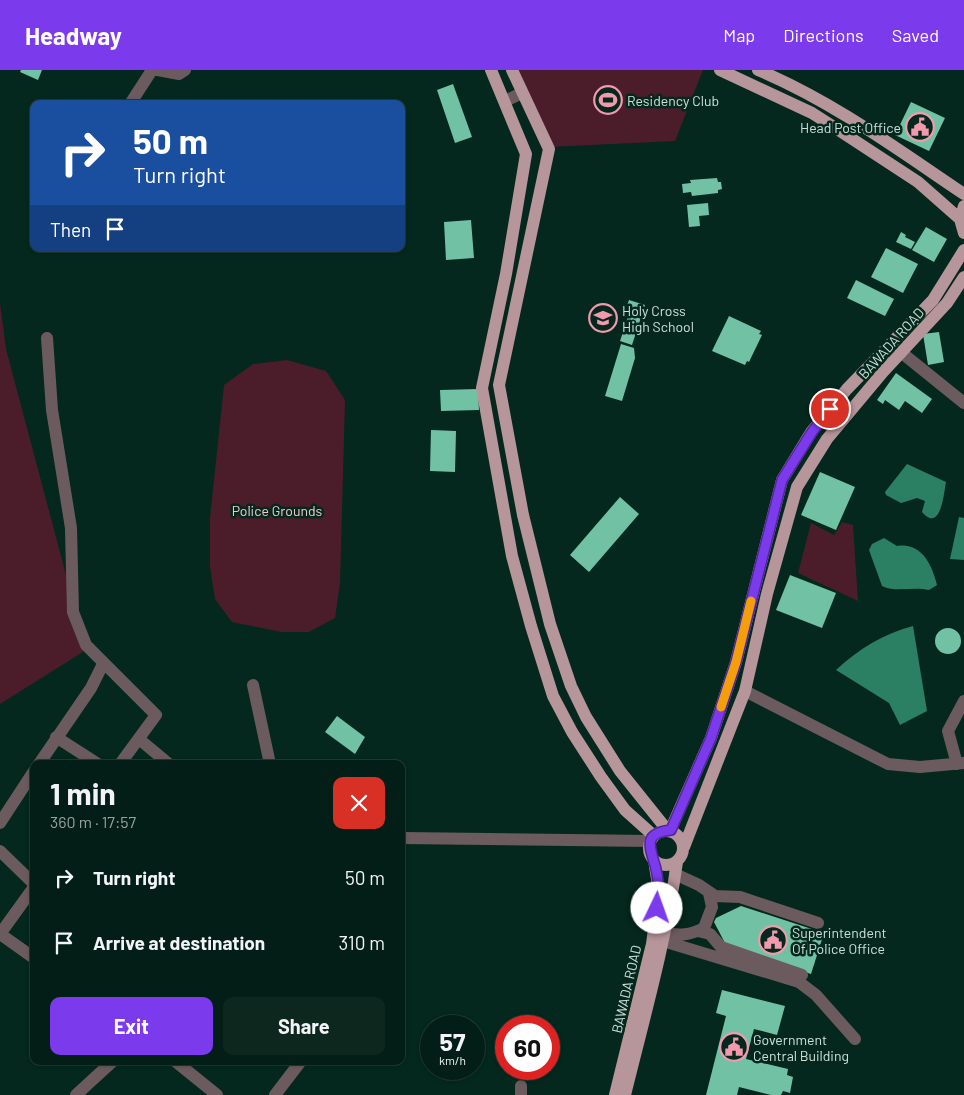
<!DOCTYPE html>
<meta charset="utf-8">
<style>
body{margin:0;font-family:Barlow,sans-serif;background:#0d271f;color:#f1f3f6;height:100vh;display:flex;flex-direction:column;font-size:19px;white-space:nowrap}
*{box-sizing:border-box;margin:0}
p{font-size:16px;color:#97a2a1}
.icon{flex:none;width:28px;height:28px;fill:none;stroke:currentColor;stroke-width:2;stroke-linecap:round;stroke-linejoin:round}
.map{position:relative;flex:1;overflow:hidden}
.details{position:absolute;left:30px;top:690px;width:375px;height:305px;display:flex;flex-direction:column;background:#031e16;border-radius:10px;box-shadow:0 1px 4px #0004,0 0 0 1px #243c35}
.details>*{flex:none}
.guide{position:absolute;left:30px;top:30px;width:375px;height:152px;border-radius:10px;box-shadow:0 1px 4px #0004,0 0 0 1px #243c35;background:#1a4fa0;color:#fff;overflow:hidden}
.speed{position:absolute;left:420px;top:945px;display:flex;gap:10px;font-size:25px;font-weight:700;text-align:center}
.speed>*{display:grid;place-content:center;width:65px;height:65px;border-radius:50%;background:#031e16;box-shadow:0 1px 4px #0004,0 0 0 1px #243c35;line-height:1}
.speed small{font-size:12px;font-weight:400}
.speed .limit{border:8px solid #d22;background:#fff;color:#111}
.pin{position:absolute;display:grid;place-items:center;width:42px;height:42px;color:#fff;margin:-21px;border:2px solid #fff;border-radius:50%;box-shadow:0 1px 5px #0007}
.me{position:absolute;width:55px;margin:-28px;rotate:3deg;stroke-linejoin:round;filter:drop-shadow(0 0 4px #0008)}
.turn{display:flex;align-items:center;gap:18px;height:105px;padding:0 20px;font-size:22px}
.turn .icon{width:65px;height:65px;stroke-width:2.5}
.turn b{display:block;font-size:35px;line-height:42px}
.then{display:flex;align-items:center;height:48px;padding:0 20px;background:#0003;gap:10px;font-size:19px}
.round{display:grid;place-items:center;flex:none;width:52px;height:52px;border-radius:10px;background:#0d271f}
.head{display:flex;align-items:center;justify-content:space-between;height:85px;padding:0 20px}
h1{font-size:30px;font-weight:700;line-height:38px}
.action{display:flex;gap:10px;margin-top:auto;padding:10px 20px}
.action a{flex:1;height:58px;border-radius:10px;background:#7c3aed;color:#fff;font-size:20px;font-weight:700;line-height:58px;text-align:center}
.action a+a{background:#0d271f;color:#f1f3f6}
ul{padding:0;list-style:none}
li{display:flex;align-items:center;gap:15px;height:65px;padding:0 20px}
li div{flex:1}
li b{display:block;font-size:19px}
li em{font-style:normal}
header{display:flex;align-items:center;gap:30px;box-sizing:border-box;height:70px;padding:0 25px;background:#7c3aed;color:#fff}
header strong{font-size:24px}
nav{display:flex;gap:28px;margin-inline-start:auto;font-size:18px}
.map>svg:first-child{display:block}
.green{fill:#4b1d2a}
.water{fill:#2b8064}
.building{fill:#71c2a4}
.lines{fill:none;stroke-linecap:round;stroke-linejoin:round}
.minor{stroke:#6b5b5e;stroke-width:12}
.major{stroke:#b6959b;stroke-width:12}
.route-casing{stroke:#51269a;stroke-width:12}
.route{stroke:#7c3aed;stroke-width:9}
.slow{stroke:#f59e0b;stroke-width:9}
.labels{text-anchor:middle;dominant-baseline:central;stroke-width:5;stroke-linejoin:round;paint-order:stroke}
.poi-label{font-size:14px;fill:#cde0d7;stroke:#04281d;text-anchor:start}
.street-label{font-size:14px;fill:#cde0d7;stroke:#04281d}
.park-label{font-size:14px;fill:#f4c9d1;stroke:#04281d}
</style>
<header>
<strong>Headway</strong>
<nav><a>Map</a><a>Directions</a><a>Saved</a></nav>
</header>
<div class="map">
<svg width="964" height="1025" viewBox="0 0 964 1025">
<rect width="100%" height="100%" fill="#04281d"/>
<!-- green -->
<path class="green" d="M511,0H703L675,71L548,77Z
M0,233L6,279L86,580L0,634Z
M287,290L326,301L345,330L340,513L335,548L309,562H282L232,552L215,529L210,497V448L224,315L253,294Z
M842,452L853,455L858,531L798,503L811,453L834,465Z"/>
<!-- water -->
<path class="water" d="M907,394L946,412C944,422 941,464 922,442L925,431L917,428L901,433L886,425L885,422Z
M959,447L964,448V490L950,489Z
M884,468L897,476C921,472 932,494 937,515L929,520C913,516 897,523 882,516L869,480L872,474Z
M913,556L927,641L900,655L889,633L836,600C860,578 883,564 913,556Z"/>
<!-- building -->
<path class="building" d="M21,0H42L38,10L20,2Z
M453,14L472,67L455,73L437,20Z
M911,32L945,48L929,81L895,65Z
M717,108L718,112H721L722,119L718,120V123L692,126L691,122L683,123L682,114L691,113L690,110Z
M708,133L709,145L699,146L700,156L689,157L687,135Z
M471,150L474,188L446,190L444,152Z
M926,157L947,169L934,192L912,180Z
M901,162L906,165L905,167L915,172L911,179L896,172Z
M886,178L918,194L903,223L871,207Z
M856,210L894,229L885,246L847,228Z
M629,230L645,235L632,275L620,271L629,244L625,241Z
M729,246L761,261L759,264L762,265L749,292L747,291L745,295L712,281Z
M939,262L944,292L928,295L923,264Z
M621,274L634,278L635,288L622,331L605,326Z
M896,303L932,329L922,343L905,331L899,340L885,330L883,334L877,330Z
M478,319L479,340L441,341L440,320Z
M431,360L456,361L455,402L430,401Z
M820,402L855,417L836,460L801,445Z
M620,427L639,444L589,502L570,485Z
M790,505L836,523L822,558L776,540Z
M935 571a13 13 0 1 1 26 0a13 13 0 1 1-26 0Z
M337,646L365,667L355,684L325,662Z
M741,836L824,863L811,904L727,877L714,852L716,848Z
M722,920L785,936L777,965L754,959L746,989L788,999L787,1005L793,1007L790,1023L783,1021L781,1025H771L739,1017L737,1025H706L726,946L716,943Z"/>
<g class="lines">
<!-- minor -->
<path class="minor" d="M158,0L179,4L185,0
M505,31L522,23
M130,34L152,0
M47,268L52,340L71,458L73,542L86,575L156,645L120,694
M902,283L964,333
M253,615L270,694
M745,621L888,694L920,697L964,693
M56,667L98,694
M139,669L169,694
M39,694L91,618L103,594
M957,694L948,661L964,631
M0,753L34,701
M401,768L650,771
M0,781L34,814
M675,804L699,815L715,826L740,827L818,853
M698,861L710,864L721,877L802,905
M665,863C680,866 690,865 704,858L712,837L709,823
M0,864L34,817
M0,864L34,888
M663,871L799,912L816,925L855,969
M175,991L217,1025
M521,1016V1025
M76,1025L113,991
M275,1025L301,991"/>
<!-- major -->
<path class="major" d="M491,0L526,84L506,204L482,318L512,486L531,556L553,626L572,662L601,707L625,740L654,766
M512,0L549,79L499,315L523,445L550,554L571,616L586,647L620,701L668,761
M720,0L812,43L837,59L918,112L960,149
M758,0C832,31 897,79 964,124
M964,136L960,149L964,163
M649 778a17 17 0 1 1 34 0a17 17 0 1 1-34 0Z
M670,761L711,668L736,592L782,410L812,361L847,319L933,230L964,180
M684,777L745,621L767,524L797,417L827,369L883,302L947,233L964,207
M615,1025L652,874L659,821L654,790
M625,1025C644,948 666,871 677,792"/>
</g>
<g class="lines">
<defs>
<path id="route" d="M657,838C658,832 660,825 659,819C658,810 657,800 654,792C648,772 646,763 671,760L711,668L736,592L782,410L812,362L830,339"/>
</defs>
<!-- route casing -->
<use href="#route" class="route-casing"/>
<!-- route -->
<use href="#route" class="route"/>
<!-- slow -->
<path class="slow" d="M721,637L736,592L751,531"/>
</g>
<!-- icons -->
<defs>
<symbol id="stadium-ring" viewBox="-11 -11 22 22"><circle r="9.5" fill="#04281d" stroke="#f29aad" stroke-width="1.5"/><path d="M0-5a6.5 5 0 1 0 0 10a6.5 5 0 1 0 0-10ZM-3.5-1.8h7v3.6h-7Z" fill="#f29aad"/></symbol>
<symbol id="civic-ring" viewBox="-11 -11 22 22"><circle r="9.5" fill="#04281d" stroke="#f29aad" stroke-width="1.5"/><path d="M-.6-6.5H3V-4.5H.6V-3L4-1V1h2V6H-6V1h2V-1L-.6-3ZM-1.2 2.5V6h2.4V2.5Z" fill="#f29aad"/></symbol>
<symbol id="school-ring" viewBox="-11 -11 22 22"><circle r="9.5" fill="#04281d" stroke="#f29aad" stroke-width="1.5"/><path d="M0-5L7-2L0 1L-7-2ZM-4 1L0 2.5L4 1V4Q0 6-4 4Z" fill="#f29aad"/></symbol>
</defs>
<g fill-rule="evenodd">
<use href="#stadium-ring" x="592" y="14" width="32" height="32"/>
<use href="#civic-ring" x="904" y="41" width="32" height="32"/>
<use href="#school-ring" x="587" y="232" width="32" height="32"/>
<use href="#civic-ring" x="757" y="854" width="32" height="32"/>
<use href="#civic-ring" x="718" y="961" width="32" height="32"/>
</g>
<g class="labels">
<!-- poi labels -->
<g class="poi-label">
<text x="627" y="30">Residency Club</text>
<text x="901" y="57" text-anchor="end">Head Post Office</text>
<text x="622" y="240">Holy Cross<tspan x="622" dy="16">High School</tspan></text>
<text x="792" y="862">Superintendent<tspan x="792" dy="16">Of Police Office</tspan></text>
<text x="753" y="969">Government<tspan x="753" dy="16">Central Building</tspan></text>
</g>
<!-- street labels -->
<g class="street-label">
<text transform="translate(891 273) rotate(-48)">BAWADA ROAD</text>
<text transform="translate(626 919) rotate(-77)">BAWADA ROAD</text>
</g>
<!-- park labels -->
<g class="park-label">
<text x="277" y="440">Police Grounds</text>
</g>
</g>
</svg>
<div class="speed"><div>57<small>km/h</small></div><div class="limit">60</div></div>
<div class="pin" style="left:830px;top:339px;background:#d93025"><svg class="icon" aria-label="arrive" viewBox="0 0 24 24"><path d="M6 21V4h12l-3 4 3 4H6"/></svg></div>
<svg class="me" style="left:657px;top:838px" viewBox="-20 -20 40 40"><circle r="19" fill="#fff"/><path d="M0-13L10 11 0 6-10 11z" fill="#7c3aed"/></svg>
<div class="guide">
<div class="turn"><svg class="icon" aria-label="right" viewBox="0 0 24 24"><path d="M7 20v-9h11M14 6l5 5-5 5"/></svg><div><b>50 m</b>Turn right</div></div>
<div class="then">Then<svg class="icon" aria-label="arrive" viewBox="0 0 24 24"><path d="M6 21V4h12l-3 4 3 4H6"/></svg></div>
</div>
<section class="details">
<div class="head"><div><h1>1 min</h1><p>360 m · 17:57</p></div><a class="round" style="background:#d93025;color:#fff"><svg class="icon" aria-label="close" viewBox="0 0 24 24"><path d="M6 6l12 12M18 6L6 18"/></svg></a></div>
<ul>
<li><svg class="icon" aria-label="right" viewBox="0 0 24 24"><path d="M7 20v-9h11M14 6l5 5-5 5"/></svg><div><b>Turn right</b></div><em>50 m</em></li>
<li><svg class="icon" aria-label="arrive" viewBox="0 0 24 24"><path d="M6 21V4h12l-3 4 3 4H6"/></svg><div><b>Arrive at destination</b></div><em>310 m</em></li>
</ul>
<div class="action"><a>Exit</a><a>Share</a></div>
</section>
</div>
